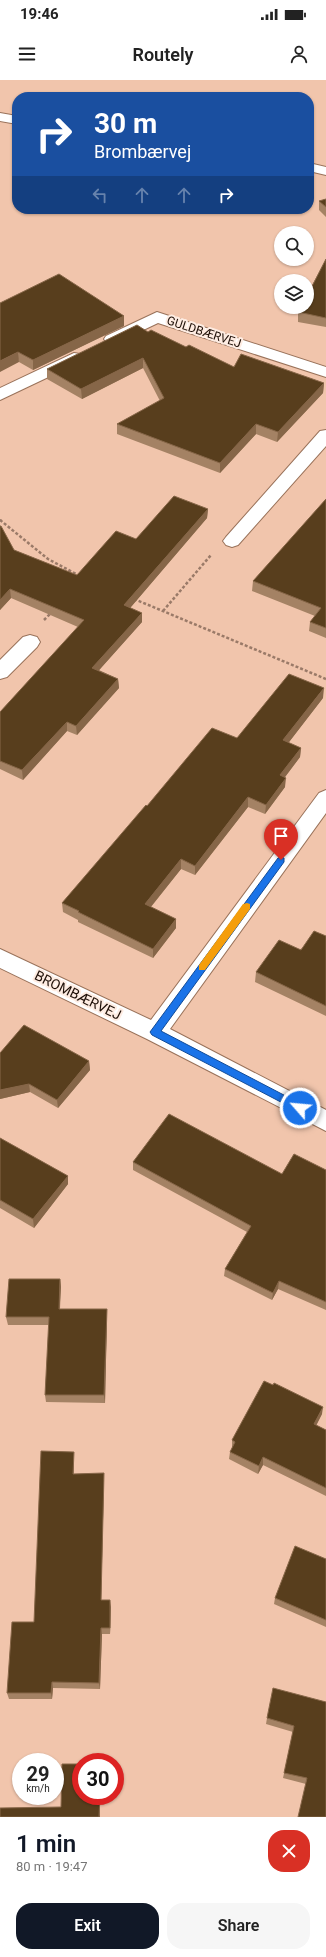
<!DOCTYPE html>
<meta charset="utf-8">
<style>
body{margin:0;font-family:Roboto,sans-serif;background:#f6f6f6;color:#222;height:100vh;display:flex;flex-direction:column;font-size:15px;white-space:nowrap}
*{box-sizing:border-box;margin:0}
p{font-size:13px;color:#767676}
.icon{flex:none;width:22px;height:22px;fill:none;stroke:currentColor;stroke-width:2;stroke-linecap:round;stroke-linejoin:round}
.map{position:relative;height:1737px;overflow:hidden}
.details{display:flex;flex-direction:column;background:#fff;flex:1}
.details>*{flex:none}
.guide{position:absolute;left:12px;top:12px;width:302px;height:122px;border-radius:16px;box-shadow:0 1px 3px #0004;background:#1a4fa0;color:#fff;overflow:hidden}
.tools{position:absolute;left:274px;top:146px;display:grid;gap:8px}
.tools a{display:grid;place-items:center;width:40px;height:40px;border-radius:50%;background:#fff;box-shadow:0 1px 3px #0004;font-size:20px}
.speed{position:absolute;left:12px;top:1673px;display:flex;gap:8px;font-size:20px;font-weight:700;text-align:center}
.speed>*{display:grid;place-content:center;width:52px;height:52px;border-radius:50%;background:#fff;box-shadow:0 1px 3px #0004;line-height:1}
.speed small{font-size:10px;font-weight:400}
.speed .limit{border:6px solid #d22;background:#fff;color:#111}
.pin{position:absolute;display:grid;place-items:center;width:34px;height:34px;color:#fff;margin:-41px -17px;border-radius:50% 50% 50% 0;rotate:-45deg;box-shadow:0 0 4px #0007}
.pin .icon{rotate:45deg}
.me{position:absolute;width:44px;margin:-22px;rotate:297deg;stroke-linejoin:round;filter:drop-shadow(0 0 3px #0008)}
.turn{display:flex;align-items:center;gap:14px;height:84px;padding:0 16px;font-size:18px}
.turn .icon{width:52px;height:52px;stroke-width:2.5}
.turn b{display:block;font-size:28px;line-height:34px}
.lanes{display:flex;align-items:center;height:38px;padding:0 16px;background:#0003;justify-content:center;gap:20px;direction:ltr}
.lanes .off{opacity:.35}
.round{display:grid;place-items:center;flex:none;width:42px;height:42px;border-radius:16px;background:#f6f6f6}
.overview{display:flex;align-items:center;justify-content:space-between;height:68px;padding:0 16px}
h1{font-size:24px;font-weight:600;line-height:30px;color:#111827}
.cta{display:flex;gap:8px;margin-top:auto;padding:8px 16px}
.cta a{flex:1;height:46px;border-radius:16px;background:#111827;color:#fff;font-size:16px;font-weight:600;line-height:46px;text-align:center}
.cta a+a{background:#f6f6f6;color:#222}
.status{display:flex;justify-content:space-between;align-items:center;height:28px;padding:0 20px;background:#fff;direction:ltr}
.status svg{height:11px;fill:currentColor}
header{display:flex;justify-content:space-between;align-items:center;height:52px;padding:0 16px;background:#fff;font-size:18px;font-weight:600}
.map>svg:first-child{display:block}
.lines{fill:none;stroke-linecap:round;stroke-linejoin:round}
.minor-casing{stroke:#99725a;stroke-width:2}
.path-far1{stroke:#9a7a68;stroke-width:2;stroke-dasharray:2 1.5;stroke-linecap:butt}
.path{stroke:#9a7a68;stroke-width:2.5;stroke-dasharray:3 2;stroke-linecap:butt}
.minor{fill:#fff;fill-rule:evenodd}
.wall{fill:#a48264}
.shaded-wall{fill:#866648}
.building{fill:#583e1d;stroke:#866648}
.route{fill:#1a73e8;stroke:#114b97}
.slow{fill:#f59e0b}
.labels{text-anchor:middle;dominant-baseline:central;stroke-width:4;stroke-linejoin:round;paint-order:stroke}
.far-street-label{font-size:12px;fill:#1e0f07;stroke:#feece2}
.street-label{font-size:14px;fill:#1e0f07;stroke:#feece2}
</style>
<div class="status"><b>19:46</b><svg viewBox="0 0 49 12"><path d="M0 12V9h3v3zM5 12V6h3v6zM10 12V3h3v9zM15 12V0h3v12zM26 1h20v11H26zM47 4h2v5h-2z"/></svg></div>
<header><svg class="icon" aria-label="menu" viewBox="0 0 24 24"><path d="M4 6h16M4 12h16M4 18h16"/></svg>Routely<svg class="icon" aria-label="person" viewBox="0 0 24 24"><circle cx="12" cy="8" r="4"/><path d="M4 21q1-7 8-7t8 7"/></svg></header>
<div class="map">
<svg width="326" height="1737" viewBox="0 0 326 1737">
<rect width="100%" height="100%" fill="#f1c5ac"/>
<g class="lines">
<defs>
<path id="minor" d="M0,33L17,36V44L0,41Z
M309,83L326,87V95L309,91Z
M157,232L326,287V297L158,243L118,262L112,264L106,262L104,259L106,256Z
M74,273L80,274L82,278L80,282L0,320V308Z
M326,350V366L238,465L232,467L226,465L223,461L226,457L320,351Z
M30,555L37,557L40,562L37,567L7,597L0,599V580L23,557Z
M326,710V733L170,949L326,1030V1051L147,959L0,888V869L151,940L319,713Z"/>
</defs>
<!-- minor casing -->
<use href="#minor" class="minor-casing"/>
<!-- path-far1 -->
<path class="path-far1" d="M0,440L2,441"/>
<!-- path -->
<path class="path" d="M0,440L48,479L78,495
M134,519L326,599
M163,531L211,475
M44,540L52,532"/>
<!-- minor -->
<use href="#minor" class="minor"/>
</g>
<!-- wall -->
<path class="wall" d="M326,119V137L319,130V121Z
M326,179V247L298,242V232Z
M0,223L124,236V246L33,290L19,282Z
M148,252L234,287L324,303L323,313L277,362L256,354L220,393L117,354V344L160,321L143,288L82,319L47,299V289Z
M326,419V558L309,551L310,542L315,536L252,511L253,501Z
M208,429L207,438L130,528L142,542L99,590L118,599L119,608L77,655L67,651L23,700L0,689V632L78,547L11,518L0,530V446L14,470L77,495L136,459Z
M323,618L288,663L301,668L300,677L285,697V707L265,734L248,727L195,795L181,789L151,827L176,848L153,878L78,842V840L63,832L62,823L147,726L237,658Z
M326,856V936L255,902L256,892Z
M0,973L89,981L90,990L58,1028L30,1012L0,1019Z
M0,1058L68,1096V1104L34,1148L0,1128Z
M133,1082L282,1094L326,1090V1230L278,1209L272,1220L224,1196L225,1189L247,1152L133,1090Z
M60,1199L61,1207L60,1229H107V1237L105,1323L46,1322L45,1315L49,1245H8L6,1237Z
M322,1334L316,1345L326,1350V1416L263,1385L258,1394L229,1379L230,1372L232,1368V1360Z
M74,1379V1394L104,1400L101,1520L111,1527L110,1554H102L100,1609L53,1608L52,1619H9L7,1613L34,1542Z
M326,1479V1547L274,1524L275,1518Z
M326,1622L306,1704L283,1698L293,1652L266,1644L267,1638Z
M81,1716H113V1717H100L61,1727Z"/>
<!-- shaded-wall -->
<path class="shaded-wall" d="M124,236V246L33,290V280Z
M18,272L19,282L0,292V281Z
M143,278V288L82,319L81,309Z
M324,303L323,313L277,362L278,352Z
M256,344V354L220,393V383Z
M208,429L207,438L125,534L124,525Z
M10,509L11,518L0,530V520Z
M142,533V542L93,597L92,588Z
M118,599L119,608L77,655L76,646Z
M324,608L323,618L283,670V660Z
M67,642V651L23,700L22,690Z
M301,668L300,677L279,705L280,695Z
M286,698L285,707L265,734L266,725Z
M248,717V727L195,795V786Z
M181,779V789L145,834V824Z
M176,839V848L153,878V869Z
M89,981L90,990L58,1028L57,1020Z
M29,1004L30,1012L0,1019V1010Z
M68,1096V1104L34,1148L33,1139Z
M60,1199L61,1207L59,1237V1229Z
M279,1201L278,1209L272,1220L273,1213Z
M107,1229V1237L105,1323L104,1315Z
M323,1327L322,1334L313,1352L314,1344Z
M263,1377V1385L258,1394L259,1386Z
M104,1393V1400L101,1527V1520Z
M110,1520L111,1527L110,1554Z
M101,1548L102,1554L100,1609L99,1603Z
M52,1602L53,1608L52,1619L51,1613Z
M100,1716V1737H99Z"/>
<!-- building -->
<path class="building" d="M326,119V127L319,121Z
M326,179V238L298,232L301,227H307V216Z
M59,194L124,236L33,280L18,272L0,281V223Z
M137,245L148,252L151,250L186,267L189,265L234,287L241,274L324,303L278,352L256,344L220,383L117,344L164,318L143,278L81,309L47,289Z
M174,416L208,429L124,525L142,533L92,588L118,599L76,646L67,642L22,690L0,681V632L84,540L10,509L0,520V446H1L14,470L77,495L116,451L136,459Z
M326,419V548L310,542L321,528L253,501Z
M289,594L324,608L283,660L301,668L280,695L286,698L266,725L248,717L195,786L181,779L145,824L176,839L153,869L78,832L79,831L62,823L146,725L147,726L212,648L237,658Z
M314,851L326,856V926L256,892L279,860L301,870Z
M24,945L89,981L57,1020L29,1004L0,1010V973Z
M169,1034L282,1094L294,1074L326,1090V1222L279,1201L273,1213L225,1189L251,1146L133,1082Z
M0,1058L68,1096L33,1139L0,1120Z
M9,1199H60L59,1229H107L104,1315H45L49,1237H6Z
M264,1301L273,1305L274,1303L323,1327L314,1344L326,1350V1408L263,1377L259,1386L230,1372L235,1362L232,1360Z
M41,1371L74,1372L73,1394L104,1393L101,1520H110V1548H101L99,1603L52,1602L51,1613H7L12,1542H34Z
M295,1466L326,1479V1540L275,1518Z
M273,1608L326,1622V1737H298L307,1698L284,1693L294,1646L267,1638Z
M62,1684H81V1716H100L99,1737H0V1728L61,1727Z"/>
<!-- route -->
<path class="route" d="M281,777L284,778V782L161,951L303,1025L305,1028L303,1030L300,1032L152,955L150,952L278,778Z"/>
<!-- slow -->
<path class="slow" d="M247,823L250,824V829L205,890H199V885L243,824Z"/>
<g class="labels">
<!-- far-street labels -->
<g class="far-street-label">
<text transform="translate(204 252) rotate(18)">GULDBÆRVEJ</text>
</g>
<!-- street labels -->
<g class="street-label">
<text transform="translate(78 915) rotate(26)">BROMBÆRVEJ</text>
</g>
</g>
</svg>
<div class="tools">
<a><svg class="icon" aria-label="search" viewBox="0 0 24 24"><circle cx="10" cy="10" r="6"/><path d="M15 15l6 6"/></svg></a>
<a><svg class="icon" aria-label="layers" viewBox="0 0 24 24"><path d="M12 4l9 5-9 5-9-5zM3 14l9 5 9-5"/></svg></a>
</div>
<div class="speed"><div>29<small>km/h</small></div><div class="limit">30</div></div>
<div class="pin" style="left:281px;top:780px;background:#d93025"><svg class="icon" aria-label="arrive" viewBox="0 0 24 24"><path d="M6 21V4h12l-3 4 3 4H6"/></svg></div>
<svg class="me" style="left:300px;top:1028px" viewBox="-20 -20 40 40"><circle r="17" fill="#1a73e8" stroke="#fff" stroke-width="3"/><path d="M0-11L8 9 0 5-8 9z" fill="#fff"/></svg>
<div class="guide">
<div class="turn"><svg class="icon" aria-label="right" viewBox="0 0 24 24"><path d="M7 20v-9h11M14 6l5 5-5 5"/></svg><div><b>30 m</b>Brombærvej</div></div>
<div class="lanes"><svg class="icon off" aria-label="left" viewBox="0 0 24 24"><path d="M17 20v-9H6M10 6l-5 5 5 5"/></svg><svg class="icon off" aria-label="ahead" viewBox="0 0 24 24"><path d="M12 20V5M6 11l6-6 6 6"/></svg><svg class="icon off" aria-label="ahead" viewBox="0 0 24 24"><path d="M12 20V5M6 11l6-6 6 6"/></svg><svg class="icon" aria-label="right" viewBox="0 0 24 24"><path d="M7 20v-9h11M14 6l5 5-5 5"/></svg></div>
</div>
</div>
<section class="details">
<div class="overview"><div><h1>1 min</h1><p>80 m · 19:47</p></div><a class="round" style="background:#d93025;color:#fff"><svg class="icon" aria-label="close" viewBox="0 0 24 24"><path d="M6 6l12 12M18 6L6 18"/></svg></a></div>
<div class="cta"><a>Exit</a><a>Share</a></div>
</section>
